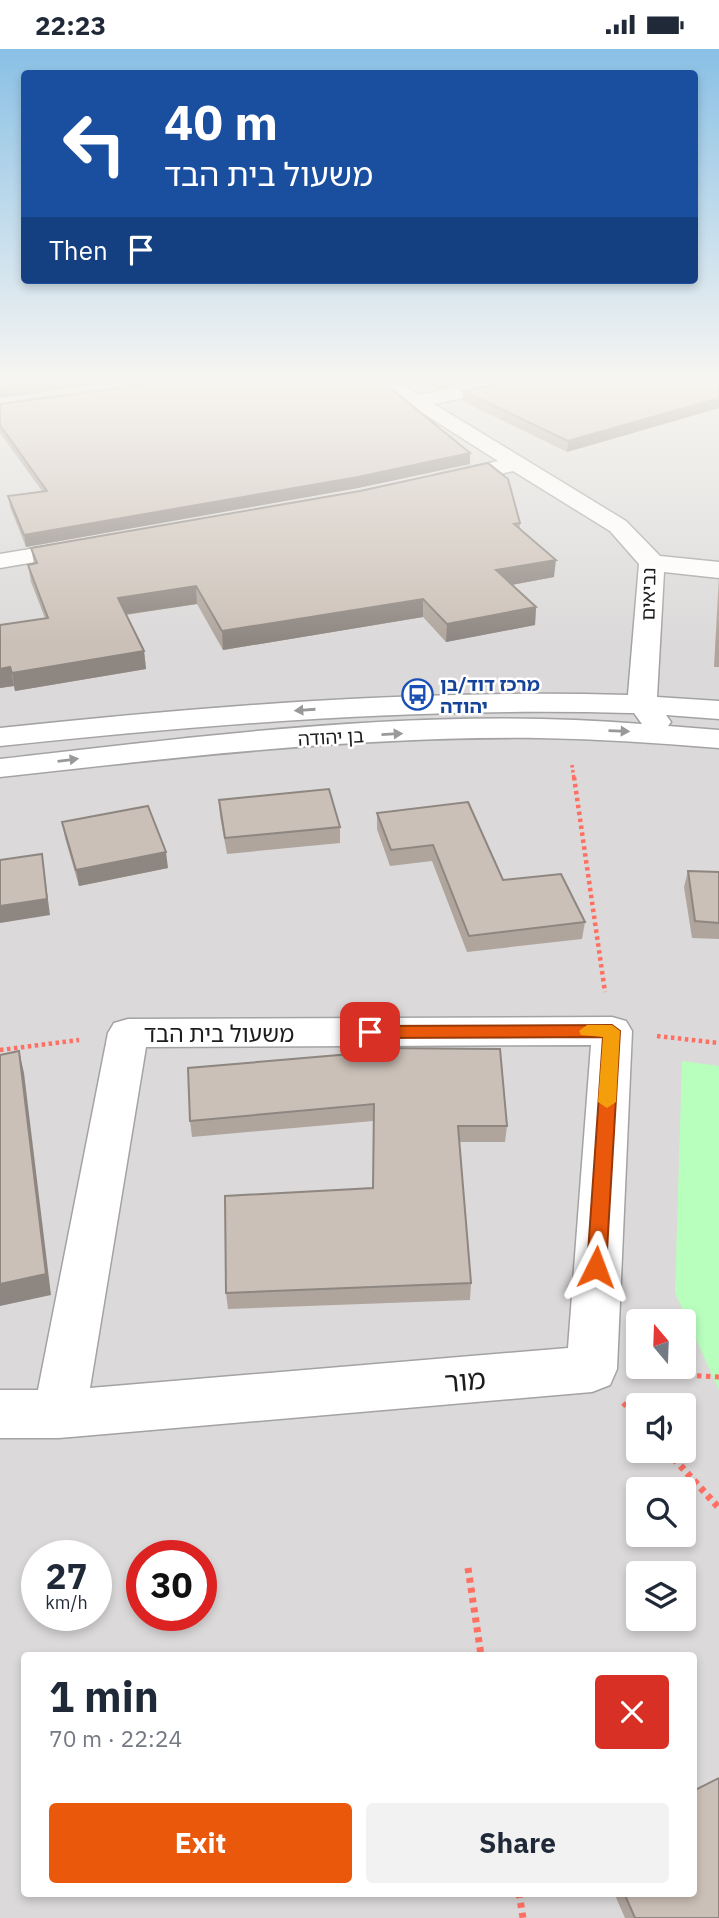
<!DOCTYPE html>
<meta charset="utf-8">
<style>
body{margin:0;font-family:"IBM Plex Sans","Noto Sans Hebrew",sans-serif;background:#f2f2f3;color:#1f2937;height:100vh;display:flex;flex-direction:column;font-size:26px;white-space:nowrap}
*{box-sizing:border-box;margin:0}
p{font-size:23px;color:#747a83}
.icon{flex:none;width:38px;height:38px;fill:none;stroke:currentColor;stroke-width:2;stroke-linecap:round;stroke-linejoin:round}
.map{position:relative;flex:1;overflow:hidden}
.panel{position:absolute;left:21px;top:1603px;width:676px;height:245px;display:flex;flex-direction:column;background:#fff;border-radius:7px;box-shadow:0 4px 10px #0003}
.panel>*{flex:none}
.top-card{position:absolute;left:21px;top:21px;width:677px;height:214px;border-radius:7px;box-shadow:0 4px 10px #0003;background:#1a4fa0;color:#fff;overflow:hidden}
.needle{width:46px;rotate:341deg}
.buttons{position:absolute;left:626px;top:1260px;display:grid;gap:14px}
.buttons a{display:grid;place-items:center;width:70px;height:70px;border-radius:7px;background:#fff;box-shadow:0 4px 10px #0003;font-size:35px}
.speed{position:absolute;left:21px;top:1491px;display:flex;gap:14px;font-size:35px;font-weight:700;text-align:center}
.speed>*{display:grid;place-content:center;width:91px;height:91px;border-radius:50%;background:#fff;box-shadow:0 4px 10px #0003;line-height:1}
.speed small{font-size:18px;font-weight:400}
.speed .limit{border:10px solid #d22;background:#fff;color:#111}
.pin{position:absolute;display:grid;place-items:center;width:60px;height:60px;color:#fff;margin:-30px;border-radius:14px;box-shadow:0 4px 10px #0006}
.me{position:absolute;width:77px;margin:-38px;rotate:3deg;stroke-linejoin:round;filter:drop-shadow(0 0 5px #0008)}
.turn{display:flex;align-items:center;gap:24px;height:147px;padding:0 28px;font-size:32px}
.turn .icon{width:91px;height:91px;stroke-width:2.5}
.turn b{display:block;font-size:49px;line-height:60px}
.then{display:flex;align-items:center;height:66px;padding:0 28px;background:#0003;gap:14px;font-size:26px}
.round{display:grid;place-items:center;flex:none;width:74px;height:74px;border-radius:7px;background:#f2f2f3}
.overview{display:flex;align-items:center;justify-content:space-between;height:119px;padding:0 28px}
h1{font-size:42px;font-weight:700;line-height:52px}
.action{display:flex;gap:14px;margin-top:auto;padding:14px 28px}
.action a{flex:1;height:80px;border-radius:7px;background:#ea580c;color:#fff;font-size:28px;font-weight:700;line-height:80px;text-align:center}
.action a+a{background:#f2f2f3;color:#1f2937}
.status{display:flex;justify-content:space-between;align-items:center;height:49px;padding:0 35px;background:#fff;direction:ltr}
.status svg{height:19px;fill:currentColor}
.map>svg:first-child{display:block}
.residential{fill:#dbd9d9;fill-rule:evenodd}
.park{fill:#b8ffbd}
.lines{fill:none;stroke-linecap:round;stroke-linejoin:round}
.minor-casing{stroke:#a3a3a3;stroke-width:3}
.path-far3{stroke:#ff7062;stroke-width:3.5;stroke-dasharray:2.5 2.5;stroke-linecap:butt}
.path-far2{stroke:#ff7062;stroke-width:4.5;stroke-dasharray:3.5 3.5;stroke-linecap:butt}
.path-far1{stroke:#ff7062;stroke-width:5;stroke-dasharray:4.5 4.5;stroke-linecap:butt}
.path{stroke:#ff7062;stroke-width:7;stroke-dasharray:5 5;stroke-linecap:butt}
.minor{fill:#fff;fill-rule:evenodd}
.wall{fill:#afa59d}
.shaded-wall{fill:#8e8680}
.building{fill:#cbc0b7;stroke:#8e8680;stroke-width:2}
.oneway{fill:#999}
.route{fill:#ea580c;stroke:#983908;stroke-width:2}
.slow{fill:#f59e0b}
.labels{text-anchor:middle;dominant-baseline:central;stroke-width:5;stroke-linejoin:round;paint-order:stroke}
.far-street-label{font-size:19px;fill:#1c1c1c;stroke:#fff}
.far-transit-label{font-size:19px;font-weight:bold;fill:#164399;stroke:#fff;text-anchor:start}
.street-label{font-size:23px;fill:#1c1c1c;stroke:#fff}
.near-street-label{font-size:28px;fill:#1c1c1c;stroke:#fff}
</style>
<div class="status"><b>22:23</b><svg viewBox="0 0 49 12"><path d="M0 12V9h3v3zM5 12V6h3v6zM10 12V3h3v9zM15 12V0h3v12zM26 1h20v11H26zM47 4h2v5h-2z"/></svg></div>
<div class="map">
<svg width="719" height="1869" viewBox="0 0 719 1869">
<rect width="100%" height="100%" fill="#efeae1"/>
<!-- residential -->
<path class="residential" d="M0,333H719V1869H0ZM639,1272H684V1318H639ZM639,1356H684V1402H639ZM639,1440H684V1486H639ZM37,1507H96V1566H37ZM142,1507H201V1566H142ZM639,1524H684V1570H639ZM24,1606H693V1844H24Z"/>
<!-- park -->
<path class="park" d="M682,1012L719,1017V1341L675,1244Z"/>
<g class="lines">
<defs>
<path id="minor" d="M374,333H397L419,346L488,333H524L522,337L434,355L626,472L660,507L719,513V529L664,523L657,648L719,652V670L666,666L671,673L668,677L719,681V699C659,694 599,690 539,689C359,687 179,708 0,728V710C212,686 429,657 642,675L634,664H629C418,658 210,675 0,697V679C209,657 417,640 628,646L639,515L610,482L513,422L443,438L435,436L432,431L435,426L498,412Z
M84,491L93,493L96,498L93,503L0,519V505Z
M612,968L626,972L632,982L617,1320L610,1336L592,1343L59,1389H0V1341H38L108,984L114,974L128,970ZM591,996L568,1299L90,1339L146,998Z"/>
</defs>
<!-- minor casing -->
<use href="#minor" class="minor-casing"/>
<!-- path-far3 -->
<path class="path-far3" d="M572,716L574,730"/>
<!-- path-far2 -->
<path class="path-far2" d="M574,728L605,943
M657,987L719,994
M0,1001L79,991"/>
<!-- path-far1 -->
<path class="path-far1" d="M643,1324L719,1328
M623,1354L639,1371"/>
<!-- path -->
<path class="path" d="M667,1402L719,1459
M468,1519L481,1606
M519,1844L523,1869"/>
<!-- minor -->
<use href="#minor" class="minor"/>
</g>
<!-- wall -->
<path class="wall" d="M423,333H475L437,340Z
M719,333V359L567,403L462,352L463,342Z
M0,355L470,415L358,439L26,498L10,458L8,447L42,442L0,384Z
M520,474V479L554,528L512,536L536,558L535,576L446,593L423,568L223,601L197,555L126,566L144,602L146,620L15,642L14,637L0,639V576L45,569L31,533L28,516L34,515L31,499Z
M719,526V618H714Z
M219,751L340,778V794L227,805L220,767Z
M377,764L585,873L582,890L467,903L432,812L390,817L377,780Z
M62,773L168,819L79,837L65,789Z
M688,822L719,823V890L692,889L684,838Z
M188,1019L507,1077L505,1093H459L471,1234L470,1251L228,1260L226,1244L373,1139V1072L192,1088L190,1072Z
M614,1844H693L719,1869H625Z"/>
<!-- shaded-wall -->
<path class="shaded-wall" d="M41,333H116L0,349V338Z
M438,333H475L437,340Z
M719,349V359L567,403L568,392Z
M470,404V415L358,439L26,498L24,486Z
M556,511L554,528L495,539L496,521Z
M196,537L197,555L121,566L118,549Z
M423,550V568L223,601L222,582Z
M536,558L535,576L446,593L447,575Z
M144,602L146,620L15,642L12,624Z
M10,618L14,637L0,639V620Z
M166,803L168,819L79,837L76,821Z
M42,805L50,866L0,874V857Z
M19,1002L24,1024L51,1246L0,1257V1235Z"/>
<!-- building -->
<path class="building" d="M0,333H41L0,338Z
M161,333H383L470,404L358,428L24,486L8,447L47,442L0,376V355Z
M507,333H719V349L568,392L463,342Z
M488,414L508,430L520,474L514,475L556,511L496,521L536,558L447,575L423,550L222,582L196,537L118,549L144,602L12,624L10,618L0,620V576L48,569L28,516L37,514L31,499L360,442Z
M329,740L340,778L225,789L219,751Z
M468,753L503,831L561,825L585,873L469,887L433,796L391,801L377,764Z
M148,757L166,803L76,821L62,773Z
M42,805L47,850L0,857V811Z
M688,822L719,823V874L695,872Z
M374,999L500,1000L507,1077H458L471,1234L226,1244L225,1147L373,1139L374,1055L190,1072L188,1019L374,1003Z
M19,1002L46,1225L0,1235V1006Z
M719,1729V1869H635L624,1844H693V1742Z"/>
<!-- one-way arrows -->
<defs><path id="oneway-solid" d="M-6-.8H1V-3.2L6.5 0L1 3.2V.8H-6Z" transform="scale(1.75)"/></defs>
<g class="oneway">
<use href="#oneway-solid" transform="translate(305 661) rotate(176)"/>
<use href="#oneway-solid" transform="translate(619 682) rotate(2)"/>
<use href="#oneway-solid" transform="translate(392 685) rotate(-3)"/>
<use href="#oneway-solid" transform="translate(68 711) rotate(-7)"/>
</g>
<!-- sky -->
<linearGradient id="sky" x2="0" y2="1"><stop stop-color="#89c0e5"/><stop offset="0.56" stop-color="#f8f6f2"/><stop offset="1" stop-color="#f8f6f2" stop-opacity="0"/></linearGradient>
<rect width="719" height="594" fill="url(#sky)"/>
<!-- route -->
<path class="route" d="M612,976L620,982L606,1218L603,1224H589L587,1218L603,988L370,989L362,983L370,977Z"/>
<!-- slow -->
<path class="slow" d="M587,976H612L620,982L616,1053L607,1059L598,1053L603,988L581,986L579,982Z"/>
<!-- icons -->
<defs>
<symbol id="bus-ring" viewBox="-11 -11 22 22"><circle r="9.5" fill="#fff" stroke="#1a4fb4" stroke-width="1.5"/><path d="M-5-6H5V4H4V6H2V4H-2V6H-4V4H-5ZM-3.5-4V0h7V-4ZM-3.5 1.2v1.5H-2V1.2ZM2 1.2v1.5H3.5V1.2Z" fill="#1a4fb4"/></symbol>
</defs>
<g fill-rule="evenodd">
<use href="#bus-ring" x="400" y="628" width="35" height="35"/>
</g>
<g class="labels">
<!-- far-street labels -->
<g class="far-street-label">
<text transform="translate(648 545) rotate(-89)">נביאים</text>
<text transform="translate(331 688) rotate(-3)">בן יהודה</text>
</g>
<!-- far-transit labels -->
<g class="far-transit-label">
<text x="440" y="635">מרכז דוד/בן<tspan x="440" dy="22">יהודה</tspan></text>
</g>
<!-- street labels -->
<g class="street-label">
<text x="219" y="984">משעול בית הבד</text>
</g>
<!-- near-street labels -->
<g class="near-street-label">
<text transform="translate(465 1331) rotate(-5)">מור</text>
</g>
</g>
</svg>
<div class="buttons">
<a><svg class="needle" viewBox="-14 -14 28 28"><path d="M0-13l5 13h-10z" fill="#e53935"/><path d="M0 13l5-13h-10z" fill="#747a83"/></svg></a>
<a><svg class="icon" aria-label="sound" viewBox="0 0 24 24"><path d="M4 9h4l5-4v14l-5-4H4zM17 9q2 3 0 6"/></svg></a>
<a><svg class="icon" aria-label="search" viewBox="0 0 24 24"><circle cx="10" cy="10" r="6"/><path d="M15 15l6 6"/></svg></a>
<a><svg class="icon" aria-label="layers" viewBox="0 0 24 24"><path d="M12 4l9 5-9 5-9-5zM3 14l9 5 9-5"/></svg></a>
</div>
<div class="speed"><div>27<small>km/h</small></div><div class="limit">30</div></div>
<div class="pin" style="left:370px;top:983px;background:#d93025"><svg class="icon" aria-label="arrive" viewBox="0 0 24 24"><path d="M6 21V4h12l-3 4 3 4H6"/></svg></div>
<svg class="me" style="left:596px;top:1218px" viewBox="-20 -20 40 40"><path d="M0-17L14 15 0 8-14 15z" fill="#ea580c" stroke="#fff" stroke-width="4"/></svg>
<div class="top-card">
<div class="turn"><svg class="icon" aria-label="left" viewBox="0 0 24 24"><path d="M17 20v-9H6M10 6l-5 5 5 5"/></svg><div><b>40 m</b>משעול בית הבד</div></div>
<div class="then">Then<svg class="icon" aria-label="arrive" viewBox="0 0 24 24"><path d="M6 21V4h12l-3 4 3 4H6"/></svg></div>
</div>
<section class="panel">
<div class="overview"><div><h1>1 min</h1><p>70 m · 22:24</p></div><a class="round" style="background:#d93025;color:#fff"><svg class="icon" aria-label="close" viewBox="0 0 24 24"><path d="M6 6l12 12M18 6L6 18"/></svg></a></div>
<div class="action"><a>Exit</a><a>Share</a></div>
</section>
</div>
